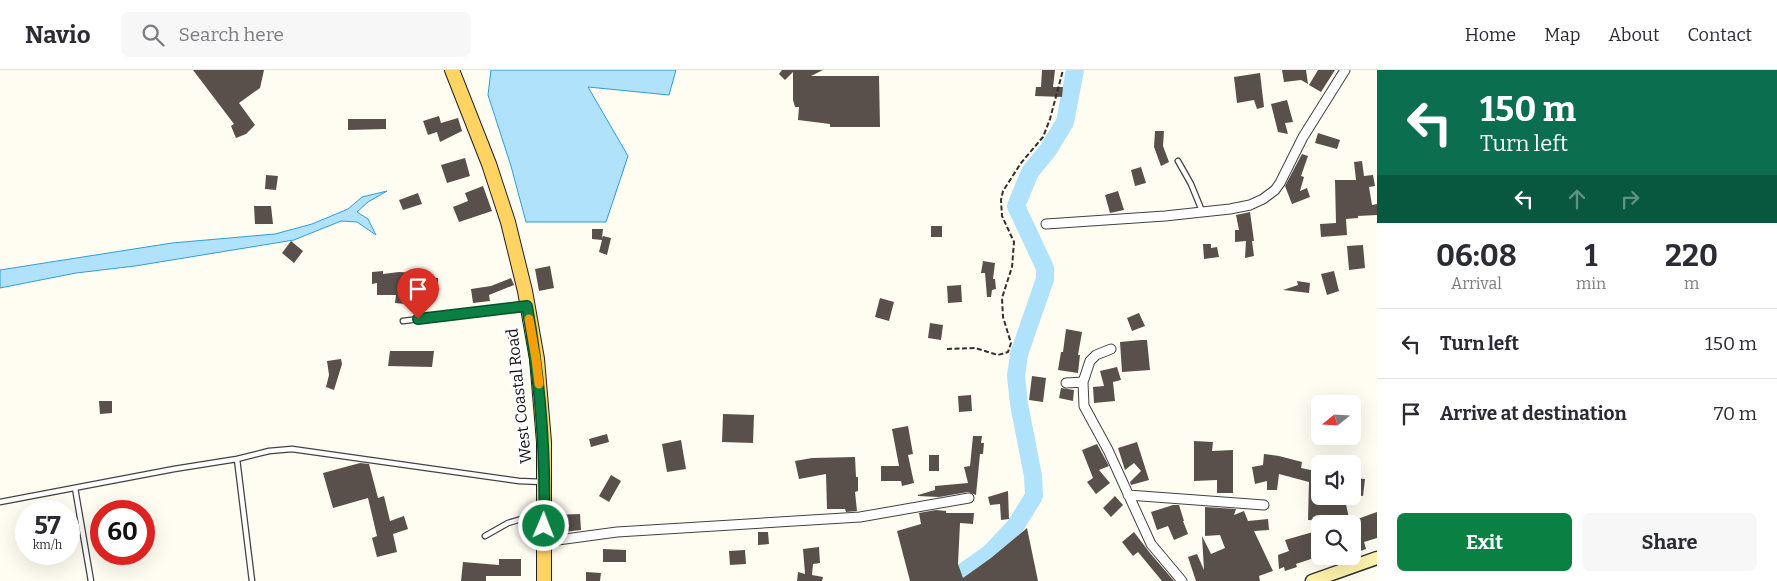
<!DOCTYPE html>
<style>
body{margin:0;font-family:Bitter,serif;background:#f7f7f7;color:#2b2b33;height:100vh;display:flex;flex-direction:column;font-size:19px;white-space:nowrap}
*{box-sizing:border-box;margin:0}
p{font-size:16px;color:#7c7c81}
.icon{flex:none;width:28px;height:28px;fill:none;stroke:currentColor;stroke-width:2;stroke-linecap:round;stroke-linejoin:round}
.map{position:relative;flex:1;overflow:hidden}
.drawer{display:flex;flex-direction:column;background:#fff;width:400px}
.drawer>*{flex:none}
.banner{background:#0b6e4f;color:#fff;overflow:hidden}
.needle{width:32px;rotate:252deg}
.controls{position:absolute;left:1311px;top:325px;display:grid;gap:10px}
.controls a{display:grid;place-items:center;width:50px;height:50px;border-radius:8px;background:#fff;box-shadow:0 5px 20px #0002;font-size:25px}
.speed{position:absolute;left:15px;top:430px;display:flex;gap:10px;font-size:25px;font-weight:700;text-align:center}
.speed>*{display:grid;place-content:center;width:65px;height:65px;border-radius:50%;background:#fff;box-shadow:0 5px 20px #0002;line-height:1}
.speed small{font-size:12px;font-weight:400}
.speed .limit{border:8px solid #d22;background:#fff;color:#111}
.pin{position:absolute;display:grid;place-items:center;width:42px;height:42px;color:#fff;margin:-51px -21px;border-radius:50% 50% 50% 0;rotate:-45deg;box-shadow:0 0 5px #0007}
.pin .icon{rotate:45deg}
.me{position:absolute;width:55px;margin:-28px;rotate:1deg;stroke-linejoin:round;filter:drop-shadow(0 0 4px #0008)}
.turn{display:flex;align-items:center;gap:18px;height:105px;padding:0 20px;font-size:22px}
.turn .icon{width:65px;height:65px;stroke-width:2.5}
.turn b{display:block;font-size:35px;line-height:42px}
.lanes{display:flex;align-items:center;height:48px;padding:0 20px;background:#0003;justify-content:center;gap:25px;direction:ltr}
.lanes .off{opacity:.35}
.eta{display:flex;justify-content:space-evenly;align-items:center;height:85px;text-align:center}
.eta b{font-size:30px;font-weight:700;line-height:35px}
.action{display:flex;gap:10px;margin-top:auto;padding:10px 20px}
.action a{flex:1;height:58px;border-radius:8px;background:#0b8043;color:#fff;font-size:20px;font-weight:700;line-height:58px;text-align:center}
.action a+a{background:#f7f7f7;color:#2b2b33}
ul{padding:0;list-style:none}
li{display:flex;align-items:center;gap:15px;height:70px;padding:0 20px;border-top:1px solid #e1e1e2}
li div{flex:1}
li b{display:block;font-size:19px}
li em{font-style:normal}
header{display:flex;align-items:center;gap:30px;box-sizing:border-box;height:70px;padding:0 25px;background:#fff;border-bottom:1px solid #e1e1e2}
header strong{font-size:24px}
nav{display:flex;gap:28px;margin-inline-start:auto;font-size:18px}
.search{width:350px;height:45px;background:#f7f7f7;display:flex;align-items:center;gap:12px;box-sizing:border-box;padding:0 18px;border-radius:8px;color:#7c7c81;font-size:19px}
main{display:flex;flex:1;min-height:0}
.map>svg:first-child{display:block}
.water{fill:#b1e2fc;stroke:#319cda}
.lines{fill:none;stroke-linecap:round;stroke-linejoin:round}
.river{stroke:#b1e2fc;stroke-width:18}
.building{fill:#59504b}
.lane-casing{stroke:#424242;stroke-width:7}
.street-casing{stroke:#424242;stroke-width:11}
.secondary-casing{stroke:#313131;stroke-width:15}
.primary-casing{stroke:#202020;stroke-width:16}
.path{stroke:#313131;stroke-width:2;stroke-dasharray:5 2.5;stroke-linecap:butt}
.lane{stroke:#fff;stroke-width:4.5}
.street{stroke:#fff;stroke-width:9}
.secondary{stroke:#fff3ad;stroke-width:12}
.primary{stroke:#ffd462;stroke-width:14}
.route-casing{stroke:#07532c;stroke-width:12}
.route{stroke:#0b8043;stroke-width:9}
.slow{stroke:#f59e0b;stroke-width:9}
.labels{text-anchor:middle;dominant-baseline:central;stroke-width:5;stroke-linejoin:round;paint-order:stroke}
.street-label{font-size:16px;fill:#0f0f0f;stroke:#fff}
</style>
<header>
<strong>Navio</strong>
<div class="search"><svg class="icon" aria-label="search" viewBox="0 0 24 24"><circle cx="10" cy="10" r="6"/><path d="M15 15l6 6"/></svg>Search here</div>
<nav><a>Home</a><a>Map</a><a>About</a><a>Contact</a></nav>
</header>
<main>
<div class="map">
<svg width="1377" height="511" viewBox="0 0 1377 511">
<rect width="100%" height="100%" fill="#fffcf2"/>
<!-- water -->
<path class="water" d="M491,0H676L669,25L588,17L628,86L606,152H526L511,96L488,25Z
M387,121L368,132L357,142L368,149L376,165L357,152L341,151L294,170L135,196L76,203L0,218V200L172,173L275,164L312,154L348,139L362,127Z"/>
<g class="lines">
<!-- river -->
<path class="river" d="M950,511L990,483L1016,455L1034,426L1033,406L1019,334L1016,306L1019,284L1045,209V198L1016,136L1030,102L1048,80L1065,52L1075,0"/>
</g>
<!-- building -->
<path class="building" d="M193,0H264L260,18L239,33L255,55L246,64L236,68L231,56L234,54Z
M782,0H823L811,6H879L880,57H830V54L798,50L799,37H795L793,30V2L785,10L779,4Z
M1042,0H1055L1053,17H1063L1062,27L1035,26L1036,17H1041Z
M1282,0H1306L1308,14L1301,10L1284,12Z
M1318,0H1335L1321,22L1309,15Z
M1260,3L1264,37L1257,39L1254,30L1237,33L1234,7Z
M1287,30L1293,52L1285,53L1288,64L1278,62L1271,34Z
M439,46L441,53L458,48L462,61L440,72L437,62L428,65L423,51Z
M348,49H386V59L348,60Z
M1155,61H1164L1163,76L1169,92L1161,96L1154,77Z
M1318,63L1340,70L1337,79L1315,73Z
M1302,84L1308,86L1301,106L1304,107L1300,121L1307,118L1310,127L1292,134L1285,116Z
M465,88L470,106L447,113L441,95Z
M1362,91L1364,106L1373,105L1375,116L1369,117L1372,135L1377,134V145L1358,146V148L1346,149L1347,165L1321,167L1320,154L1336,153L1335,110H1356L1354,92Z
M1141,97L1146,113L1135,116L1131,100Z
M266,105L278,106L276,120L265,119Z
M483,116L492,141L459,152L453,137L468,131L465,123Z
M1118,121L1124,140L1110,143L1105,125Z
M418,123L422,134L403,140L399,130Z
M254,136H271L273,154H255Z
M1250,142L1254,171H1252L1254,186L1245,188L1246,171L1235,172V160H1239L1236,145Z
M931,156H942V167H931Z
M592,159H603L602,168L603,166L611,168L607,185L599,182L602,170L592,169Z
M291,171L303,181L294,193L282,183Z
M1203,174H1211V178L1217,177L1219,187L1204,189Z
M1363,175L1365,198L1349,200L1347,176Z
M983,191L995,193L993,209H995L996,219L992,220L991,227H987L985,203H981Z
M550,196L554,218L539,221L535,199Z
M383,201V204L399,202L418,203V207L438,208V218L412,221L414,226L405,229V234L395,233L396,225H377V213L372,214V202Z
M1334,201L1339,221L1327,225L1321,204Z
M511,208L514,215L489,225L490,231L473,233L471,219L491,216Z
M1297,211L1310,213L1309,223L1283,220L1298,215Z
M961,215L962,232L948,233L947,216Z
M880,228L894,232L889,251L875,247Z
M1139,243L1145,256L1132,261L1127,248Z
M930,253L943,255L941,270L928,268Z
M1066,259L1082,262L1078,285H1080L1078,303L1058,300L1061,282H1063Z
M517,261L520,276L510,278L507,263Z
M1141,270H1147L1150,300L1122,302L1120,272Z
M390,281H434L432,297L388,296Z
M341,289L342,294L334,320L326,317L329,305L327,291Z
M1117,297L1121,310L1113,312L1115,331L1094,333L1093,317L1104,316L1100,301Z
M1032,306L1046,308L1043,332L1029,330Z
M1061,318L1074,320L1073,331L1059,328Z
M971,325L972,341L959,342L958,326Z
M99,331H112V343L100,344Z
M723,344L754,345L753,373L722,372Z
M908,356L913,384L908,385L914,413L902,416L901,411H881V396H899L892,359Z
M607,364L609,372L591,377L589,369Z
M973,366H982L981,373H984L983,384H980L976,425L968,422L939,427L918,426V425L935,420V416L968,413L964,397L970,396Z
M681,370L686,399L667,402L662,374Z
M1194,371L1213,372L1212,381L1233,380V423H1217V410L1194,411Z
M1137,372L1149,410L1131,415L1130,412L1141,401L1134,393L1125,400L1118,378Z
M1097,374L1109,396L1099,400L1110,413L1096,424L1087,412L1093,408L1082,380Z
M1264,384L1279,386L1302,392L1301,398L1320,402L1317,425L1325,426V428L1344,426L1350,452L1308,450L1309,412L1279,404L1277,420H1267V411L1255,414L1252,397L1263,395Z
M929,385H939V401H929Z
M855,387L856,407H858V421L855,422L857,441L846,442L845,439H827L826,404L799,409L795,391L812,388Z
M360,393L369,394L378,428L384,426L390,451L404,446L408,459L393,464L397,482L377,487L372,468L377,466L368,428L333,438L323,403Z
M611,405L621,411L609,432L599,426Z
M1352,408L1365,409L1363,426L1352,425Z
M1008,421L1009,449L1001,450L1000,434L990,435L988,427Z
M1115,426L1123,435L1111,447L1103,438Z
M1173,435H1179L1184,451H1183L1188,464L1174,470L1168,456L1157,460L1151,442Z
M1205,437L1236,439L1234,445L1244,441L1248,451L1268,449L1269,460L1254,461L1273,501L1259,506L1260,511H1196L1188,487L1197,484L1204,500L1202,466L1211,484L1225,478L1220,465L1205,466Z
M936,440L946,441V443H974L973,454L960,453L958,494L963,508L991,488L1027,458L1038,511H910L897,461L921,454L919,443Z
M1377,442V468L1364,472L1366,479L1352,484V451Z
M580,444L581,460L554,463L553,445Z
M1320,460V486L1296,494L1297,497L1285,501L1284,497L1279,499L1278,485L1289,481L1285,470Z
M758,462H768L769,474L758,475Z
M1134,462L1150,483L1174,511H1162L1138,482L1133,486L1122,472Z
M819,477L820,493L813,494L812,505L823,507L822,511H797L798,502L805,504L803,479Z
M603,479L626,480V492H603Z
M745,480L746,494L730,495L729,481Z
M499,489H521V506H486V511H461L463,492L499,495Z
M586,502L601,503L600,511H586Z"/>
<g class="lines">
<defs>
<path id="lane" d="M1178,91L1191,114L1202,141
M403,251L526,236
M237,389L252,511
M75,418L91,511
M0,432L174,399L237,389L269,381L292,379L519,411L543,412
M485,466L508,453L525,448L541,441"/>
<path id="street" d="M1046,154L1165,146L1230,139L1250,135L1263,129L1275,120L1280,113L1303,67L1345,0
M1111,279L1096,285L1090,291L1083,312L1084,336L1108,380L1151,474L1182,511
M1066,313L1083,312
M1128,425L1264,435
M543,472L617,462L860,447L969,428"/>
<path id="secondary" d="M1312,511L1377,488"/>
<path id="primary" d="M452,0L489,94L508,152L525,221L537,289L544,372V511"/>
</defs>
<!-- lane casing -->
<use href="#lane" class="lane-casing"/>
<!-- street casing -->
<use href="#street" class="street-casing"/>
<!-- secondary casing -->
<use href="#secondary" class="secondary-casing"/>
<!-- primary casing -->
<use href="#primary" class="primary-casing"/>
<!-- path -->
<path class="path" d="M947,279L975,278L998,285L1008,282L1011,273L1003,247L1002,228L1012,197L1014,172L1002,146L1001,130L1003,121L1021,93L1043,67L1050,49L1063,0"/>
<!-- lane -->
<use href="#lane" class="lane"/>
<!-- street -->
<use href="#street" class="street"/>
<!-- secondary -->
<use href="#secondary" class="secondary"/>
<!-- primary -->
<use href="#primary" class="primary"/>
</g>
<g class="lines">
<defs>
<path id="route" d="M418,249L527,236C540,309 546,382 544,456"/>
</defs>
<!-- route casing -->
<use href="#route" class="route-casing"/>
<!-- route -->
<use href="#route" class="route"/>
<!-- slow -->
<path class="slow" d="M529,249L536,289L539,314"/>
</g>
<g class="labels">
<!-- street labels -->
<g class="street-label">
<text transform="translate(519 326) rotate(-96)">West Coastal Road</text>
</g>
</g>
</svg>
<div class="controls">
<a><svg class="needle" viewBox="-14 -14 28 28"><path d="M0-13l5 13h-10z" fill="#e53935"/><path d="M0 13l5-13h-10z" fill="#7c7c81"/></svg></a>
<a><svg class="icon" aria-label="sound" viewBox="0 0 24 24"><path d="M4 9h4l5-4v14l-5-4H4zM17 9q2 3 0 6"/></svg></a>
<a><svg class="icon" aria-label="search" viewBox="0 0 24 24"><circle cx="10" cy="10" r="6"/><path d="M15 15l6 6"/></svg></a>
</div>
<div class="speed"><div>57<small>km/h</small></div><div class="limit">60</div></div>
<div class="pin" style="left:418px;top:249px;background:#d93025"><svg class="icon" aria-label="arrive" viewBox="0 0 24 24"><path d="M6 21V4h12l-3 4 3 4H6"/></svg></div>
<svg class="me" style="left:544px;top:456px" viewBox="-20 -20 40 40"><circle r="17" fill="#0b8043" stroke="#fff" stroke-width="3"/><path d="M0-11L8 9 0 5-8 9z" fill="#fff"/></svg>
</div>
<section class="drawer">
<div class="banner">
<div class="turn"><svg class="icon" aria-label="left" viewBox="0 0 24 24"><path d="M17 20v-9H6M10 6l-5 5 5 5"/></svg><div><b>150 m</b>Turn left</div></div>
<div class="lanes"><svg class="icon" aria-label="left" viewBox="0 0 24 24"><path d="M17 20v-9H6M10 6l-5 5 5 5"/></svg><svg class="icon off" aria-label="ahead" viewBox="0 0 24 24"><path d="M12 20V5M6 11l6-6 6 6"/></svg><svg class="icon off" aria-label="right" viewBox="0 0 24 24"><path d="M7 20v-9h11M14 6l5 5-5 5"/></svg></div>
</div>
<div class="eta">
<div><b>06:08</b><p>Arrival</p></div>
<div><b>1</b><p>min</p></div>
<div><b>220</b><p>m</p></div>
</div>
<ul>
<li><svg class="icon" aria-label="left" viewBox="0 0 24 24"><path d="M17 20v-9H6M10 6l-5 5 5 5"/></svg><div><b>Turn left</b></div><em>150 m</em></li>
<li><svg class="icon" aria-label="arrive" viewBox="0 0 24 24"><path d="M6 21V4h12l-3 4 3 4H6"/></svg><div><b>Arrive at destination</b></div><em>70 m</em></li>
</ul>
<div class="action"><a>Exit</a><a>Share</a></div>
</section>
</main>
